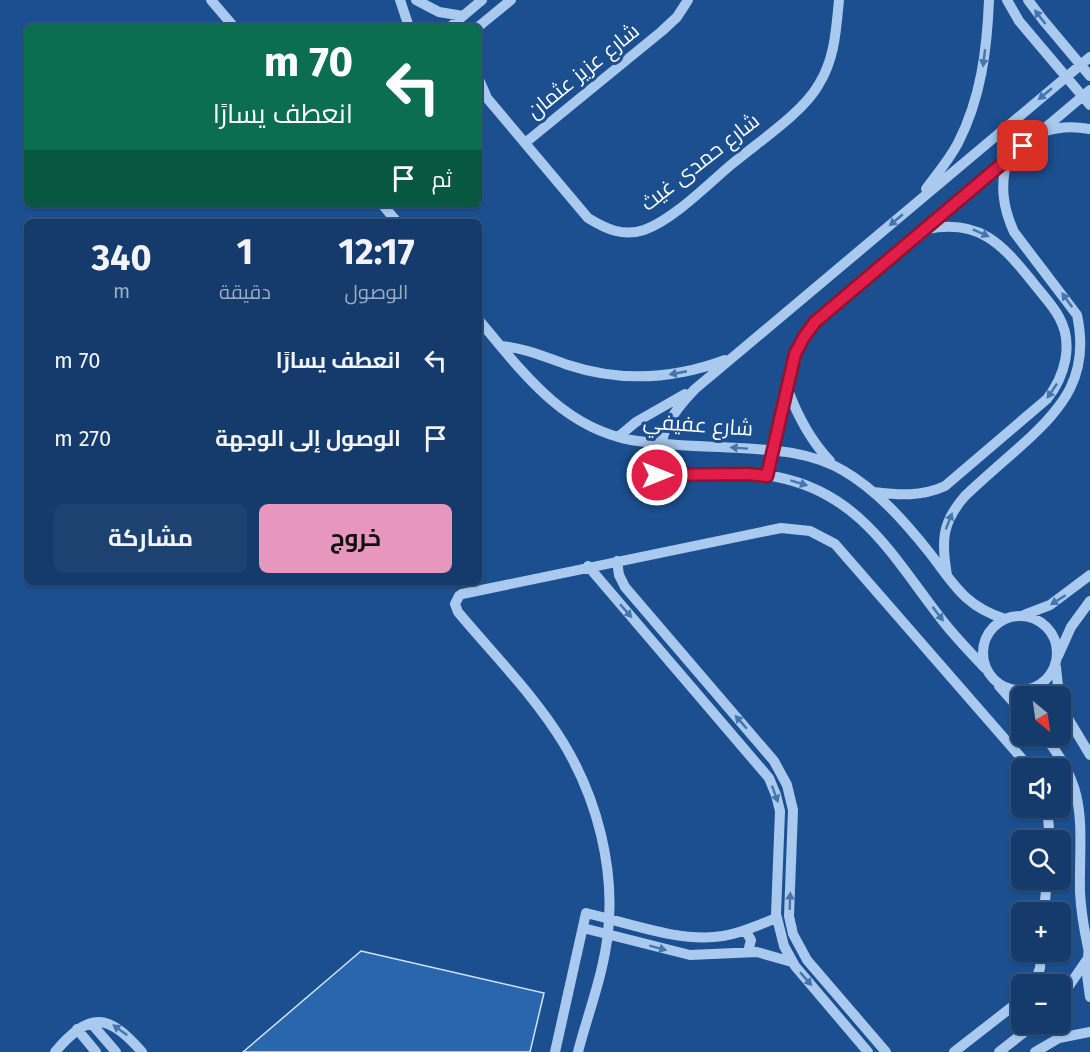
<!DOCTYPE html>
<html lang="ar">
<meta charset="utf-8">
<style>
body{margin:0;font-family:"Fira Sans",Cairo,sans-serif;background:#1d4271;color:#f1f3f6;direction:rtl;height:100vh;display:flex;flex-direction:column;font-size:22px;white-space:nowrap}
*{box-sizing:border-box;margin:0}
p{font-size:20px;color:#9dadc1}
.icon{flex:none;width:33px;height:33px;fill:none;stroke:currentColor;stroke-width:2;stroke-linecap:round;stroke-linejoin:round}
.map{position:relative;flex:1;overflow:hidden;direction:ltr}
.panel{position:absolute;left:24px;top:219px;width:458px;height:366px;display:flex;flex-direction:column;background:#143b6b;border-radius:9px;box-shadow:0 2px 4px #0004,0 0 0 2px #33557e;direction:rtl}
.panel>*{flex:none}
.guide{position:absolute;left:24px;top:24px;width:458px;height:183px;border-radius:9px;box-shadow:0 2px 4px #0004,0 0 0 2px #33557e;direction:rtl;background:#0b6e4f;color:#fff;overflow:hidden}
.needle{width:39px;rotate:151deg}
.buttons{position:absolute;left:1011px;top:686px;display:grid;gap:12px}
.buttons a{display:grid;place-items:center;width:60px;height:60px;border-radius:9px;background:#143b6b;box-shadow:0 2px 4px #0004,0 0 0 2px #33557e;font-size:30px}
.pin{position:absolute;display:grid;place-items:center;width:51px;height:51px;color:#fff;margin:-26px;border-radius:12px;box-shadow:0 3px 9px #0006}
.me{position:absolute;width:66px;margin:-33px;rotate:90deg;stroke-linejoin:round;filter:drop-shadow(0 0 4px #0008)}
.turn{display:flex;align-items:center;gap:21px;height:126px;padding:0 30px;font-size:27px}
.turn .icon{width:78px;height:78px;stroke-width:2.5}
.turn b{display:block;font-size:42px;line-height:51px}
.then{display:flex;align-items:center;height:57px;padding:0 30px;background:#0003;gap:12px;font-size:22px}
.eta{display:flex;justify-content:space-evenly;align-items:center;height:102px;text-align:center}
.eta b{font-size:36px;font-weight:700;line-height:42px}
.button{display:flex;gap:12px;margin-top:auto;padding:12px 30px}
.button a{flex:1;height:69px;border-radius:9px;background:#e797bd;color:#111;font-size:24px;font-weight:700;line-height:69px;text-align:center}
.button a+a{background:#1d4271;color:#f1f3f6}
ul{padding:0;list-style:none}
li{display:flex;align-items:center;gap:18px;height:78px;padding:0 30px}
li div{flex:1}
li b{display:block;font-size:22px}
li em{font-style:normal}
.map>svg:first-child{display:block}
.building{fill:#2a66ad;stroke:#cfe3fa;stroke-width:1.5}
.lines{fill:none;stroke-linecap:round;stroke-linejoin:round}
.minor{stroke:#a9c9ee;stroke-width:10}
.oneway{fill:#4674ac}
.route-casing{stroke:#92132f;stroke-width:15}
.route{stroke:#e11d48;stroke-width:10}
.labels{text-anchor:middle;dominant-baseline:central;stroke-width:6;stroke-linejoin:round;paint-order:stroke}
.street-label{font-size:21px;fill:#fff;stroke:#1b4f8f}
</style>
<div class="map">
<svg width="1090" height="1052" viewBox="0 0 1090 1052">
<rect width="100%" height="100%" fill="#1b4f8f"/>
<!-- building -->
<path class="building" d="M361,951L544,993L530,1052H243Z"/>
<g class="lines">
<!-- minor -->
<path class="minor" d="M211,0L234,27
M400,0L409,27
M416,0L439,12L463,16
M1007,0L1019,21L1090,105
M1028,0L1043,20L1090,76
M450,27L482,0
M478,27L511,0
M478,77L487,98L588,218C606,229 623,237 644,230C673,220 708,184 732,164C758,142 803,113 819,84C835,58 836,30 839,0
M1046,131C1061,126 1074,126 1090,129
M525,143L662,31L677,17L688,0
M926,189C937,174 949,160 958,143C981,98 987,50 989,0
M382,204L397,222
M478,319C521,370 561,427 631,440C666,446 704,446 739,448C775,450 812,452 844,471C878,491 905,522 929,552C954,584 964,606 1005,619
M501,346C525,348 545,357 568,365C620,382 674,379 725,360
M788,390C798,417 810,440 830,461
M618,437L636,422L685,394
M767,476L796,354L804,337L815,322L1090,90
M873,492C899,495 921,497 945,486L1047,399C1065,376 1074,344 1059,317C1052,304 1040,292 1031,280C1001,243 979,219 927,229
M617,561L619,575L625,587L774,761L787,785L793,810L789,916L793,934L807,960L886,1052
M588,566L769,778L776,795L780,811L776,914L784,946L795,966L868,1052
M947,575C941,541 942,522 965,496C984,478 1004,461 1023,444C1064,407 1090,375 1077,315L1014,232C1003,208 1000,186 1007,160
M1024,615L1050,605L1090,575
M983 653a37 37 0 1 1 74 0a37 37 0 1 1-74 0Z
M1058,656L1071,627L1090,601
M1056,667L1059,696
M985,668C969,651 953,635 939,616C892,555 859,493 777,477C739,469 696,475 657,475C660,433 667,418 695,389L1090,57
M999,686L1022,712
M1060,700L1069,720L1090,755
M1043,735C1090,789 1079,826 1080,892C1081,911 1084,929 1088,948
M1047,807L1050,840
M1044,912L1047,879
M583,928L690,955L757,952L792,962
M745,930L751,940L748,952
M1089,942L1087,975L1090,997
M1034,984L1040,968L1041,951
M1060,999L1086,961
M91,1023L116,1052
M77,1029L96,1052
M55,1052C90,1011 108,1013 142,1052
M555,1052L586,913C629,923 680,943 723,936C742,933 759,925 776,918
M578,1052C588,1013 604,973 608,932C615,868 597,799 564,744C535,696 494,655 458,612L455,604L459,596L462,594L781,528L810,531L835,544L1030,768
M954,1052L1022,999
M999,1052L1036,1023
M1035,1052L1059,1038L1090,1032"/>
</g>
<!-- one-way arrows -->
<defs><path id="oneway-solid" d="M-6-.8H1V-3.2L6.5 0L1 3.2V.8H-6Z" transform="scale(1.5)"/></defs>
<g class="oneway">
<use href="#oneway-solid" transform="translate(1040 17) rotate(-128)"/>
<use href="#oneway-solid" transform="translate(984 58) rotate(97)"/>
<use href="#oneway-solid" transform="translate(1045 94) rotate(140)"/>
<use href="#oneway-solid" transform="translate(896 220) rotate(140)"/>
<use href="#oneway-solid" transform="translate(981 233) rotate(24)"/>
<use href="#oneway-solid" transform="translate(1067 300) rotate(-126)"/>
<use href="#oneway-solid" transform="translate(678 373) rotate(169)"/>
<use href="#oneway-solid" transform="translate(1052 391) rotate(124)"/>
<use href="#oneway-solid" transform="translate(739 448) rotate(-176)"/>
<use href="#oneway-solid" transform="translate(799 483) rotate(17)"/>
<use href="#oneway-solid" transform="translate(949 521) rotate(-69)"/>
<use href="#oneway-solid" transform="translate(1058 600) rotate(148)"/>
<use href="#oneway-solid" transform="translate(626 611) rotate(49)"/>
<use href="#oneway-solid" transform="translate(938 614) rotate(53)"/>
<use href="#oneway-solid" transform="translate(741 722) rotate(-131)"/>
<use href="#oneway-solid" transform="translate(775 794) rotate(70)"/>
<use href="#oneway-solid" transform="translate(790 901) rotate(-88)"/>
<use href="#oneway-solid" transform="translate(658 948) rotate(15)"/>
<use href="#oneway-solid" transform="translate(806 979) rotate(49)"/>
<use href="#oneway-solid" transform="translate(120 1030) rotate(-144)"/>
</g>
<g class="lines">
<defs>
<path id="route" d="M657,475L748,474L767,476L795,354L804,337L815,322L1023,146"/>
</defs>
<!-- route casing -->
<use href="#route" class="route-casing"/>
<!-- route -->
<use href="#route" class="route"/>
</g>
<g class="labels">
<!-- street labels -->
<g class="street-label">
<text transform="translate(583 71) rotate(-39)">شارع عزيز عثمان</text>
<text transform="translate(700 162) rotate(-38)">شارع حمدى غيث</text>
<text transform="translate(698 425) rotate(4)">شارع عفيفي</text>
</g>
</g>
</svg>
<div class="buttons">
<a><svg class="needle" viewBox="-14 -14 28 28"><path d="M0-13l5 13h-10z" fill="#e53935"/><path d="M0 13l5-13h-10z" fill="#9dadc1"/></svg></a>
<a><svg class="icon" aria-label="sound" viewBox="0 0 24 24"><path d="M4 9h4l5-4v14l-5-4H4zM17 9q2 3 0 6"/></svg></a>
<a><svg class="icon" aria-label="search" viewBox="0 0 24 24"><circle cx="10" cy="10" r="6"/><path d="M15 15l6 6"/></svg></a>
<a>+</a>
<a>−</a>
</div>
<div class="pin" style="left:1023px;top:146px;background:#d93025"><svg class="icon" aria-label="arrive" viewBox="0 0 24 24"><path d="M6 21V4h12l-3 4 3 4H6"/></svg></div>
<svg class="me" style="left:657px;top:475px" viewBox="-20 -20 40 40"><circle r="17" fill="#e11d48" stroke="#fff" stroke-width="3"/><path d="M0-11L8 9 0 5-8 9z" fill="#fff"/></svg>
<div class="guide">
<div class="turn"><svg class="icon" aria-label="left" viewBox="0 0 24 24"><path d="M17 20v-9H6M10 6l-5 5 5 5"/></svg><div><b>70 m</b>انعطف يسارًا</div></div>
<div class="then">ثم<svg class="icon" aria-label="arrive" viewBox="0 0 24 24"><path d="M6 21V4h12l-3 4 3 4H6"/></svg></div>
</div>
<section class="panel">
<div class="eta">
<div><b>12:17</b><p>الوصول</p></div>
<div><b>1</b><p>دقيقة</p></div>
<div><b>340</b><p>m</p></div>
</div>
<ul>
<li><svg class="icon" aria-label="left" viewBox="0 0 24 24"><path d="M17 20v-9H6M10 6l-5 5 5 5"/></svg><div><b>انعطف يسارًا</b></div><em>70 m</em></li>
<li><svg class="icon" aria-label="arrive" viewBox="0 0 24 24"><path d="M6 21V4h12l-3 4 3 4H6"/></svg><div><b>الوصول إلى الوجهة</b></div><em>270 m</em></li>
</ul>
<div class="button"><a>خروج</a><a>مشاركة</a></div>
</section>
</div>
